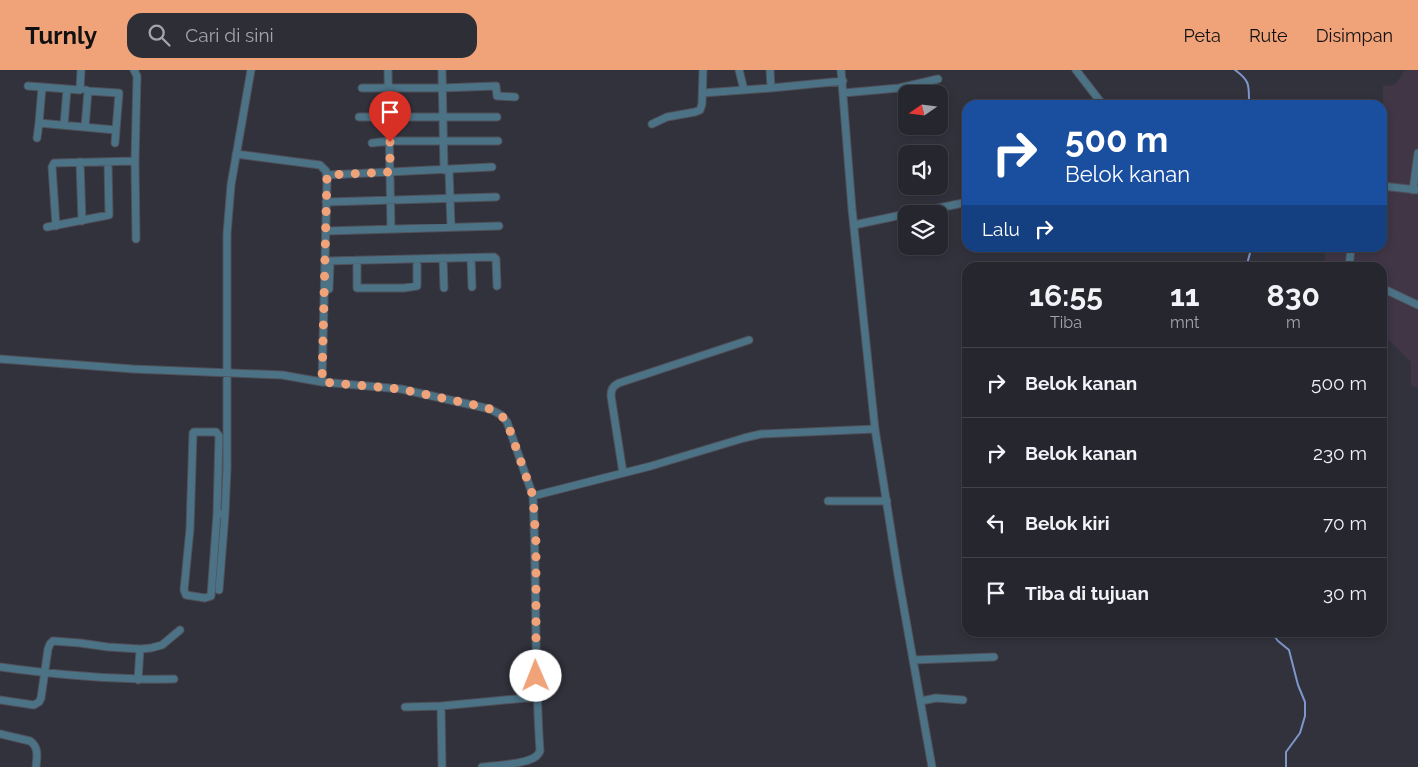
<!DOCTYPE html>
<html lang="id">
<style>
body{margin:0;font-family:Raleway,sans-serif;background:#2e2e36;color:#f1f3f6;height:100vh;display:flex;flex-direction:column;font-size:19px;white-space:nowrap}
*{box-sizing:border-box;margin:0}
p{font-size:16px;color:#a4a5aa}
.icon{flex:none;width:28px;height:28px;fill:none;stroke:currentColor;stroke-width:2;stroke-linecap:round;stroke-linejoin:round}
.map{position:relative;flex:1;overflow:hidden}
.side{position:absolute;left:962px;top:192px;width:425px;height:375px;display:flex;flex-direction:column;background:#26262e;border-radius:15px;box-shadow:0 2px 8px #0003,0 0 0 1px #42434a}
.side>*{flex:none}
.hud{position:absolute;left:962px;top:30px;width:425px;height:152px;border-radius:15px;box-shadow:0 2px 8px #0003,0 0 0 1px #42434a;background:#1a4fa0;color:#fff;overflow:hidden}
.needle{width:32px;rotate:256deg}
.fabs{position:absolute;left:898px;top:15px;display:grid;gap:10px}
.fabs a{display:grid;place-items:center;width:50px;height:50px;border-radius:10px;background:#26262e;box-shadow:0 2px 8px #0003,0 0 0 1px #42434a;font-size:25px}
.pin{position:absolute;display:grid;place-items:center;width:42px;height:42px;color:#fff;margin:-51px -21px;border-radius:50% 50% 50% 0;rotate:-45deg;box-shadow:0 0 5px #0007}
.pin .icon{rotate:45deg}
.me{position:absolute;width:55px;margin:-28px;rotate:359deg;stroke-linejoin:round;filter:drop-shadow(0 0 4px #0008)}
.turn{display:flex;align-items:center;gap:18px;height:105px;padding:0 20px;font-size:22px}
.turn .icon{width:65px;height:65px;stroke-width:2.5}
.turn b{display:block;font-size:35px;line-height:42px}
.then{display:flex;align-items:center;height:48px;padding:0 20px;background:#0003;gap:10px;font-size:19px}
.eta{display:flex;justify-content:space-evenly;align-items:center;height:85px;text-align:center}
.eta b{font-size:30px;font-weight:700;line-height:35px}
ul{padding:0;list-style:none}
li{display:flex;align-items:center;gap:15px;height:70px;padding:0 20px;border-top:1px solid #42434a}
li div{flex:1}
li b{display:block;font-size:19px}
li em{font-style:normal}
header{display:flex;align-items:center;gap:30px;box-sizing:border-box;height:70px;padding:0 25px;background:#f0a279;color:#111}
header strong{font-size:24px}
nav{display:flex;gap:28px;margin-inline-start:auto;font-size:18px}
.search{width:350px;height:45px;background:#2e2e36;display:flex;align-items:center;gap:12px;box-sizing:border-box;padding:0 18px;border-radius:15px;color:#a4a5aa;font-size:19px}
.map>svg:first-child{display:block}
.education{fill:#403646}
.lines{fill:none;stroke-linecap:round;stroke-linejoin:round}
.stream{stroke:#7f96cb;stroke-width:2}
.street-casing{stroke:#50505a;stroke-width:9}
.street{stroke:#4c7286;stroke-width:7}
.route{stroke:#f0a279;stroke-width:9;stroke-dasharray:0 16.2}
</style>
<header>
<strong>Turnly</strong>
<div class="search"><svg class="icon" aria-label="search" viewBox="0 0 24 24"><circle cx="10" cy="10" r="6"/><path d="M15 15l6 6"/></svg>Cari di sini</div>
<nav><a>Peta</a><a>Rute</a><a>Disimpan</a></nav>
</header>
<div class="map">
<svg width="1418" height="697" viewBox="0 0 1418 697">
<rect width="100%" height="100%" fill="#32323d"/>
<!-- education -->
<path class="education" d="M1405,0H1418V318L1411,316V292L1383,264L1382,198H1319L1325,189L1324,178H1382L1383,16L1395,15Z"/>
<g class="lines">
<!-- stream -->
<path class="stream" d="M1235,0C1249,10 1249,14 1249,30L1243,35
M1246,198L1250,183L1248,178
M1271,562L1278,571L1289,580L1298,615L1305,632V646L1300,663L1286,682V697"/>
<defs>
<path id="street" d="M81,0L80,20L42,17L39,53L116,60L119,23L88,21
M134,0L137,6L135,91L136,169
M388,0L391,158
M442,0L444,100
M739,0L744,20
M770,0L771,18
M841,0L852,139L875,359L898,505L932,697
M1076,0L1103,35
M28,16L42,17
M362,18H442L496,16L497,26L515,27
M703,23L771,18L843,11
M843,23L899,18L938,9
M359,47H497
M652,54L667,47L695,42L700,40L702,34L703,0
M64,55L67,19
M85,57L88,21L86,20
M37,68L39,53
M115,73L116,60
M372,73L390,71H498
M236,84L320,95L326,101L327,111L322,312
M80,92L82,151
M449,100L451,157
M327,105L492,97
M1382,116L1418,120
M1413,120L1418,83
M326,132L496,127
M909,144L968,132
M854,155L906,144
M56,156L52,97L54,93L135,91
M47,157L109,145L108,92
M326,161L499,156
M443,188L444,218
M471,188L472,217
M357,190V218H404L417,216V189
M325,191L494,187L496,189L497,216
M1349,198L1351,178
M1382,218L1418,235
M329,219L330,191
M0,289L133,299L282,305L322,312L401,319L490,339L501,345L507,352L533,426L651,396L744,368L761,364L875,359
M623,403L611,326C611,319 613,316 619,313L749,270
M828,431H887
M217,444L219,366L216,362H194L193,363L190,459L184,520L186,525L205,528L211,526L217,444H225
M219,520L225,444L227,398V164L231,115L251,0
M913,590L994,587
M0,597C57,605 116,610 174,609
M138,610L140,579
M0,630L34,635L39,632L41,628L48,579L50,574L53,571L80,573L108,577L140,579L151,578L162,575L180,560
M921,631L936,628L963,630
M441,636L442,697
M405,637L441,636L538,627
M0,664L30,671C39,677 37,687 36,697
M482,697C494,696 526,694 535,687C537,686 539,683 540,681C534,596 537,511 533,426"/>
</defs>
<!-- street casing -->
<use href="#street" class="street-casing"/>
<!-- street -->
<use href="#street" class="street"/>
</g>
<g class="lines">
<!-- route -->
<path class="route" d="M390,72V102L327,105L322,312L400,319L475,335L490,339L501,345L507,352L533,426L536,473V606"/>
</g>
</svg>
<div class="fabs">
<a><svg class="needle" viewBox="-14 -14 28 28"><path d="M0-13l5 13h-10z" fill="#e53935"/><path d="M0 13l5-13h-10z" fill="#a4a5aa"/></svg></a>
<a><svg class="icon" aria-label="sound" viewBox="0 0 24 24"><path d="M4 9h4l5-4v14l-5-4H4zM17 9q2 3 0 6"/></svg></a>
<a><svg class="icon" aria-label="layers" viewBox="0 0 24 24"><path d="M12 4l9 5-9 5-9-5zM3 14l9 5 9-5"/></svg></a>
</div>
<div class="pin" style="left:390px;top:72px;background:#d93025"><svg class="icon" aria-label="arrive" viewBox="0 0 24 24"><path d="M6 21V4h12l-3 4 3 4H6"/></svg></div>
<svg class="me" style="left:536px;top:606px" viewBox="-20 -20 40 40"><circle r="19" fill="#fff"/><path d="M0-13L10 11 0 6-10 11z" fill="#f0a279"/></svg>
<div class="hud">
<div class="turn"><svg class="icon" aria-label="right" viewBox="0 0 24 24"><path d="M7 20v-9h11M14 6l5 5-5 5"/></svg><div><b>500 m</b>Belok kanan</div></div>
<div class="then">Lalu<svg class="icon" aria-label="right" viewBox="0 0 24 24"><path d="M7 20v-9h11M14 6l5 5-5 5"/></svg></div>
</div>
<section class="side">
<div class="eta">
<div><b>16:55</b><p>Tiba</p></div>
<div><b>11</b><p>mnt</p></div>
<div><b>830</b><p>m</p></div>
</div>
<ul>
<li><svg class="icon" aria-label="right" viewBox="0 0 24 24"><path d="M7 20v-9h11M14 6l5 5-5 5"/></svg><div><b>Belok kanan</b></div><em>500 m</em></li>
<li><svg class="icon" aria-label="right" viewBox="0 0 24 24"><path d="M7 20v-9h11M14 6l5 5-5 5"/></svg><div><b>Belok kanan</b></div><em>230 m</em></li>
<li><svg class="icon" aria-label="left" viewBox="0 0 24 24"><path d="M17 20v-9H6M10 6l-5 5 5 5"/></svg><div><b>Belok kiri</b></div><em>70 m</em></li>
<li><svg class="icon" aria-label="arrive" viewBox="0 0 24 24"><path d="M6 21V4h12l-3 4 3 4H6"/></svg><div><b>Tiba di tujuan</b></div><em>30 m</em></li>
</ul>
</section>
</div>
